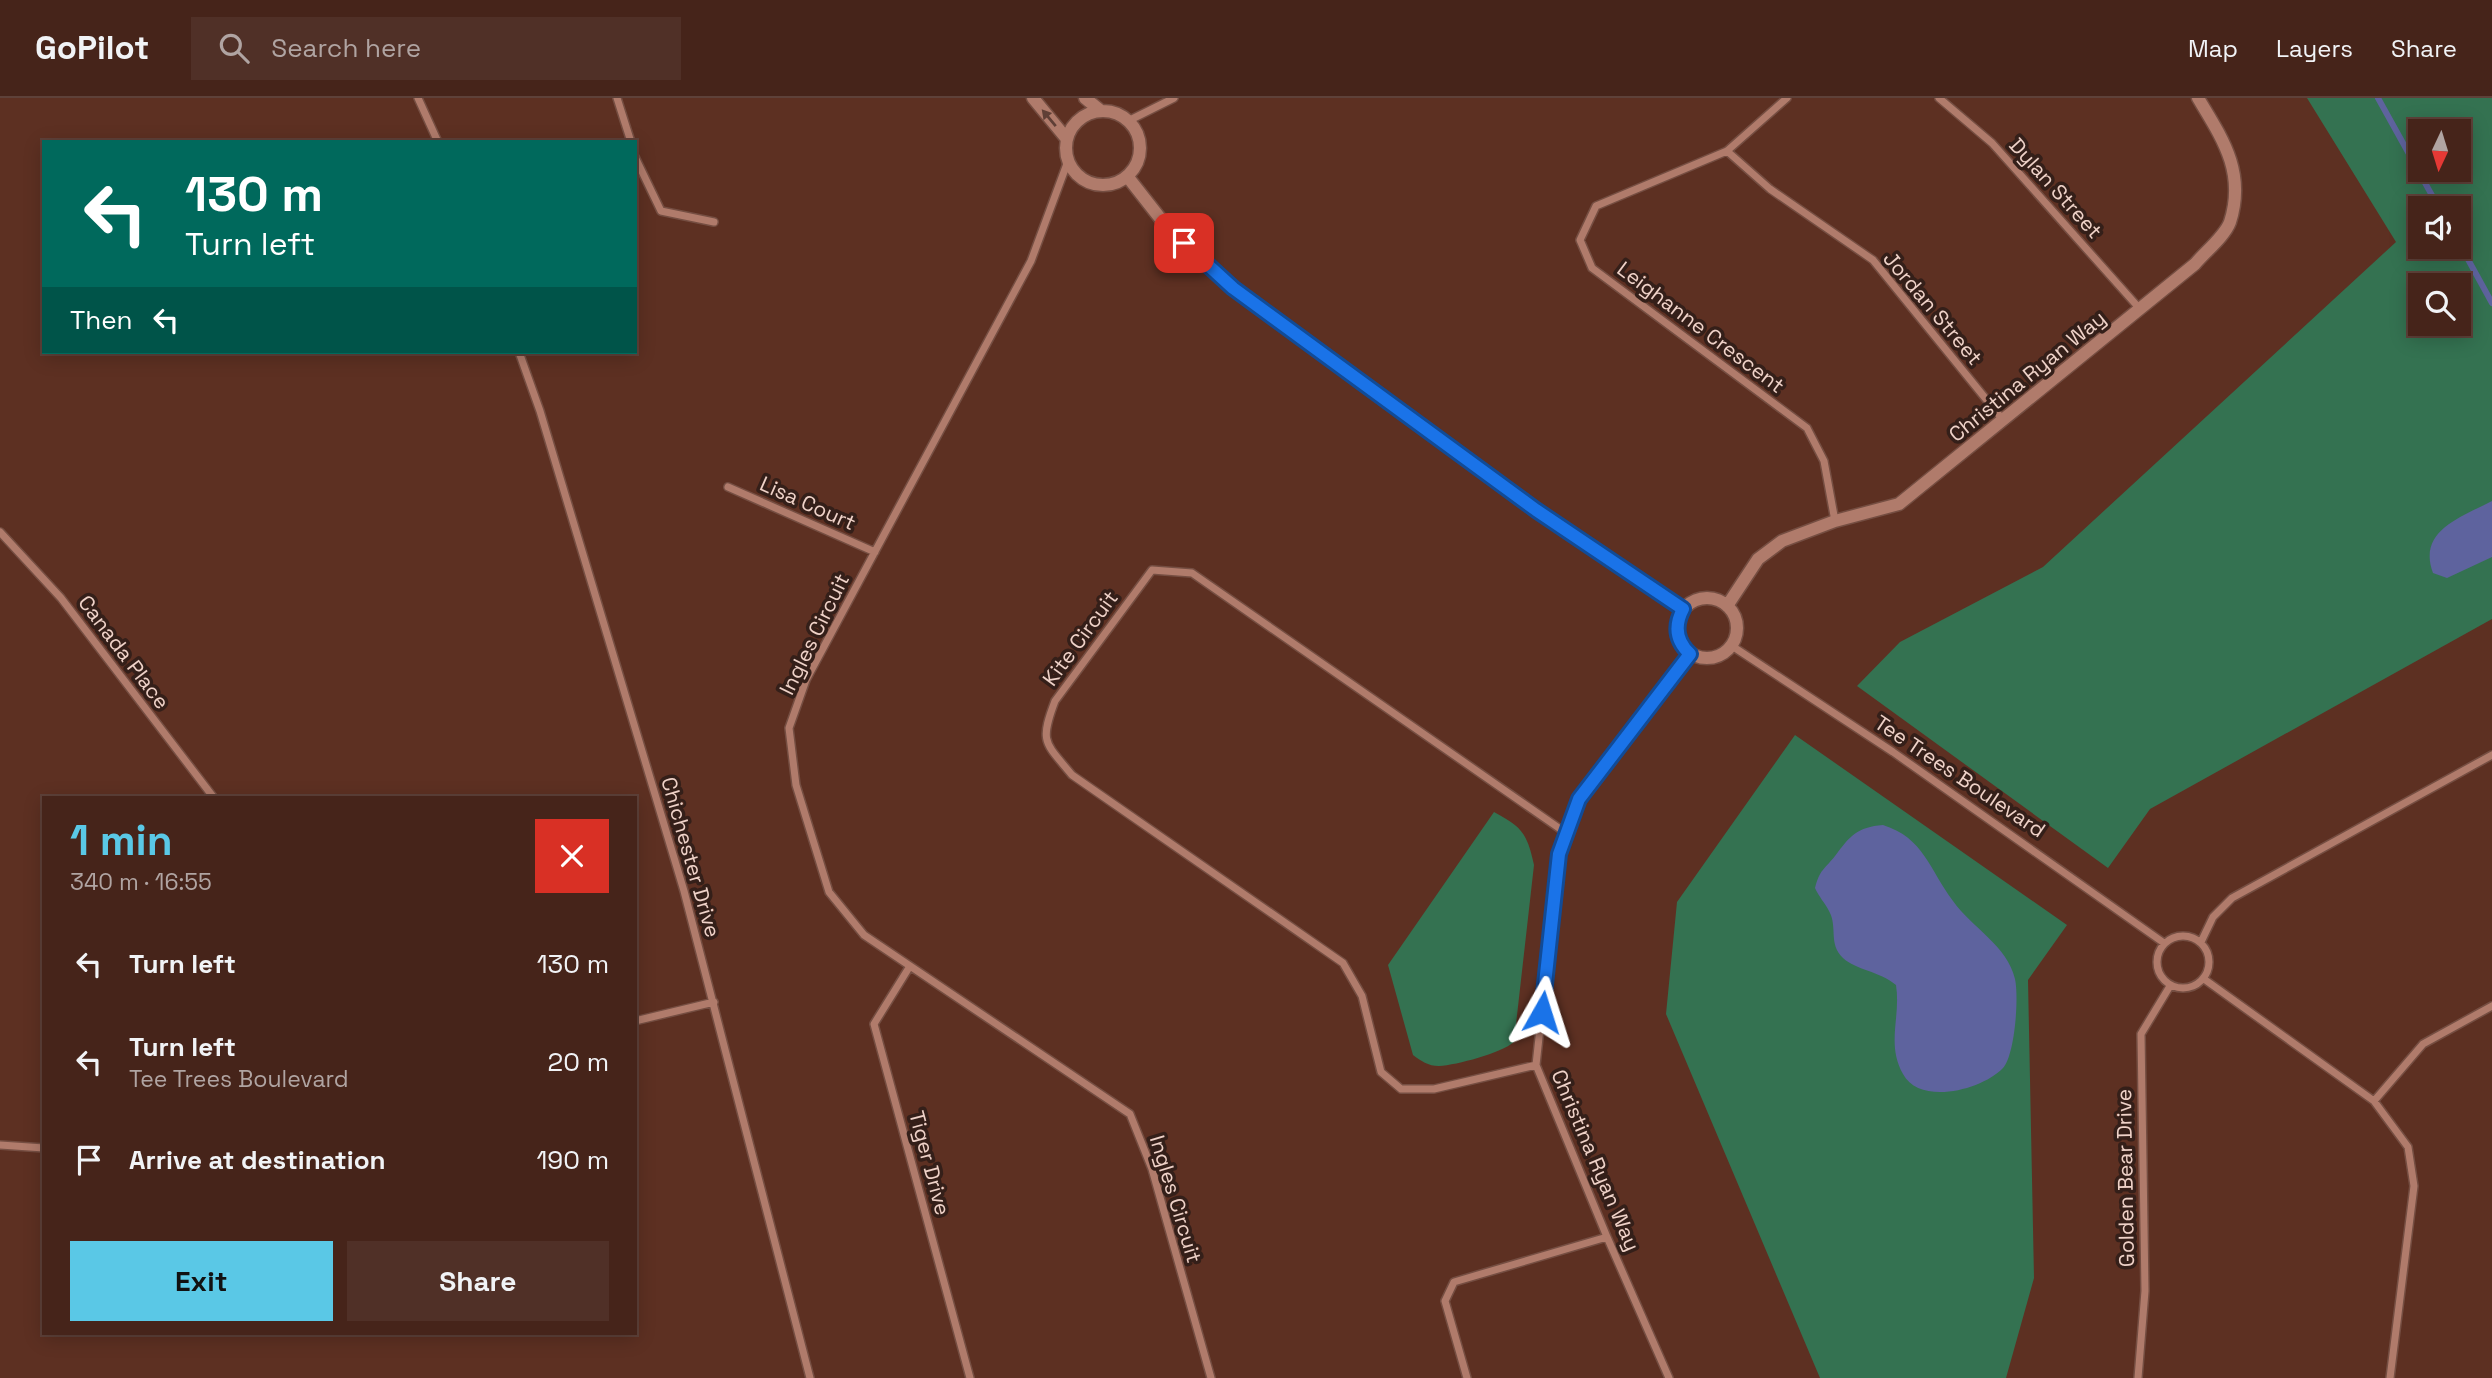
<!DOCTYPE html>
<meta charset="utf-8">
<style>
body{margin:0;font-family:"Space Grotesk",sans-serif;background:#503027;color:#f1f3f6;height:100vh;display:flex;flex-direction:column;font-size:26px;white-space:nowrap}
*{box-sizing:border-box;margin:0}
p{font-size:23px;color:#b0a4a2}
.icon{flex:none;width:38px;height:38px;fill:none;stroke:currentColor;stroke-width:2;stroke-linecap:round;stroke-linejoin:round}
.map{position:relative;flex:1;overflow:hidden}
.details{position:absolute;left:42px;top:698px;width:595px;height:539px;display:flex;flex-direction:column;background:#46241a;border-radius:0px;box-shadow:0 4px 18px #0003,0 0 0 2px #5e4139}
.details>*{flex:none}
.hud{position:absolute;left:42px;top:42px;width:595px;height:214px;border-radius:0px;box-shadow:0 4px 18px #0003,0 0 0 2px #5e4139;background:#00695c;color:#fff;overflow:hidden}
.needle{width:46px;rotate:184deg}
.fabs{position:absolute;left:2408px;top:21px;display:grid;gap:14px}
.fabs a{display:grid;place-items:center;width:63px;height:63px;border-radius:0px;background:#46241a;box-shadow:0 4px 18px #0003,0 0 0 2px #5e4139;font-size:35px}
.pin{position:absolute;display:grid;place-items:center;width:60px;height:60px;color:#fff;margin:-30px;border-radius:14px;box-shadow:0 4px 10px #0006}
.me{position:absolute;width:77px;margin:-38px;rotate:6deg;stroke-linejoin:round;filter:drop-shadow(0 0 5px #0008)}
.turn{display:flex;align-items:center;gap:24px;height:147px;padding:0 28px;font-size:32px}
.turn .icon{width:91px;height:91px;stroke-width:2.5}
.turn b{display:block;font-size:49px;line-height:60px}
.then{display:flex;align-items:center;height:66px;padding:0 28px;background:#0003;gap:14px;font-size:26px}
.round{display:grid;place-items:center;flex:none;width:74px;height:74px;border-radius:0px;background:#503027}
.summary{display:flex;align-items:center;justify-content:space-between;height:119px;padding:0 28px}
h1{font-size:42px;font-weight:700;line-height:52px;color:#5ac8e6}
.primary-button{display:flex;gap:14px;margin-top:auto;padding:14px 28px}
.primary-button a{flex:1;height:80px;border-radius:0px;background:#5ac8e6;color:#111;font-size:28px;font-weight:700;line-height:80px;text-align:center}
.primary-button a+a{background:#503027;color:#f1f3f6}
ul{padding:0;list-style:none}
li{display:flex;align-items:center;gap:21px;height:98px;padding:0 28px}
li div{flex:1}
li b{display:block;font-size:26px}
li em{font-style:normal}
header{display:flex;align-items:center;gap:42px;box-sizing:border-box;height:98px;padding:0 35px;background:#46241a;border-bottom:2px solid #5e4139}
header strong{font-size:33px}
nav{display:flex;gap:38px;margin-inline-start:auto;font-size:24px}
.search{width:490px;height:63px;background:#503027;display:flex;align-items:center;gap:18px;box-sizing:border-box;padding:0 24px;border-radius:0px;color:#b0a4a2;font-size:26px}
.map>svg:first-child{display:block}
.green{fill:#347251;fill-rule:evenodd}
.water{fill:#5e639e}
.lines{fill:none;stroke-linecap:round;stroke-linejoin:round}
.stream{stroke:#5e639e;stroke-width:6}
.minor-casing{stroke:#754e42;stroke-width:10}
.tertiary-casing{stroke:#754e42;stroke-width:15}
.minor{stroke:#b07b6b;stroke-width:7}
.tertiary{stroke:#b07b6b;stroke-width:12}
.oneway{fill:#5f3f36}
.route-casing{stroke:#114b97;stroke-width:18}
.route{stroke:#1a73e8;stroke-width:12}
.labels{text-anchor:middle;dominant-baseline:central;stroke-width:7;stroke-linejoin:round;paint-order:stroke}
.street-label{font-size:21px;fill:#efd2c8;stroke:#341f19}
</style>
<header>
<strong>GoPilot</strong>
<div class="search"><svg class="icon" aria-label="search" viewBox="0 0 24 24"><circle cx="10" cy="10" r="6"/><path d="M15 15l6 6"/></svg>Search here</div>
<nav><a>Map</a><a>Layers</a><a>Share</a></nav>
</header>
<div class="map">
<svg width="2492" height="1280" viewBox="0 0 2492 1280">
<rect width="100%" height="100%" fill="#5d3022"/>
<!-- green -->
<path class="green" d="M2307,0H2492V521L2150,711L2108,770L1857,588L1900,544L2043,469L2396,144ZM2420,33H2459V72H2420ZM2420,110H2459V149H2420ZM2420,187H2459V226H2420Z
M1795,637L2067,827L2028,882L2034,1180L2006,1280H1820L1666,916L1677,804Z
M1494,714C1522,729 1527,735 1534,767L1514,944C1501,955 1457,967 1439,968C1428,968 1421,963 1413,957L1388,867Z"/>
<!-- water -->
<path class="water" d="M2492,403V459L2447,480L2433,475C2417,432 2462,419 2492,403Z
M1883,727C1924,740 1929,771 1953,803C1972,830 2007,847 2015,881C2019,899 2015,957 2003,970C1982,992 1920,1008 1903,976C1886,946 1901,919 1896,887C1879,873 1856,872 1843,860C1828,846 1838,829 1829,813C1825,805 1819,799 1815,790C1820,771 1824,772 1835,758C1850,738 1857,729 1883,727Z"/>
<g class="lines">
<!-- stream -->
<path class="stream" d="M2378,0L2439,110
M2459,145L2492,205"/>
<defs>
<path id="minor" d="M418,0L438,44
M617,0L631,44
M1787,0L1727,53L1596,108L1580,142L1592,170L1807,330L1824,363L1835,423
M1939,0L1992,45L2140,211
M1128,23L1174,0
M1727,53L1770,91L1873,162L2003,322
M635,59L661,113L714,124
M1068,63L1031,163L806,582L789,630L796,687L829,794L864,837L1130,1016L1152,1071L1211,1280
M519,254L540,313L684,793L810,1280
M728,389L875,454
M0,434L61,500L214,700
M1732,548L1893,654L2164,845
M2157 864a26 26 0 1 1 52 0a26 26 0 1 1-52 0Z
M2201,844L2213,819L2232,800L2492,657
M910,868L874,926L970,1280
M2204,881L2374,1003L2408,1049L2414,1088L2390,1280
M635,923L714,904
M1536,967L1434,991H1401L1381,974L1362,898L1343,865L1072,677C1045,644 1039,645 1055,603L1152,472L1192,475L1566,735
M2374,1003L2423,946L2492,908
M0,1047L44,1050
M1467,1280L1445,1203L1454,1184L1607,1139
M1669,1280L1607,1139L1536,967L1559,756L1579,701L1690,556
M2138,1280L2145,1193L2141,936L2170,888"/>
<path id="tertiary" d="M1033,0L1066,40
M1085,0L1101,13
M1066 50a37 37 0 1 1 74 0a37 37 0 1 1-74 0Z
M1127,78L1167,129L1233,190L1536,412L1683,511
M1677 530a30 30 0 1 1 60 0a30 30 0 1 1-60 0Z
M1727,508L1758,461L1782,443L1835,423L1899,406L2195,166C2205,154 2225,138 2230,124C2246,74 2222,40 2198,0"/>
</defs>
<!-- minor casing -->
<use href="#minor" class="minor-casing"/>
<!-- tertiary casing -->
<use href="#tertiary" class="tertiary-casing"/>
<!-- minor -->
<use href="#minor" class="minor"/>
<!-- tertiary -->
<use href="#tertiary" class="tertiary"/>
</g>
<!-- one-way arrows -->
<defs><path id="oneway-solid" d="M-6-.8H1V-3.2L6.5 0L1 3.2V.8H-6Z" transform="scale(1.75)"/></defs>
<use class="oneway" href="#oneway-solid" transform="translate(1049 20) rotate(-130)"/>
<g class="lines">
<defs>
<path id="route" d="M1184,145L1233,190L1536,412L1683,511C1674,528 1676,543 1690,556L1579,701L1559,756L1542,914"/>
</defs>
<!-- route casing -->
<use href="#route" class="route-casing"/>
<!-- route -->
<use href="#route" class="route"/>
</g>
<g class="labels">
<!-- street labels -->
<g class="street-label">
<text transform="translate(2056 90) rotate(48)">Dylan Street</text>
<text transform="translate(1933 210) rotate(50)">Jordan Street</text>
<text transform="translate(1701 229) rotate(37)">Leighanne Crescent</text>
<text transform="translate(2027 278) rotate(-39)">Christina Ryan Way</text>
<text transform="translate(808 405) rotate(24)">Lisa Court</text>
<text transform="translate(814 536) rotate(-64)">Ingles Circuit</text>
<text transform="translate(1080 540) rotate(-54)">Kite Circuit</text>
<text transform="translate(124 554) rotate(53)">Canada Place</text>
<text transform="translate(1960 678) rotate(34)">Tee Trees Boulevard</text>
<text transform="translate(691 759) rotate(74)">Chichester Drive</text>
<text transform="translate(1596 1062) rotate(67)">Christina Ryan Way</text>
<text transform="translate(930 1065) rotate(75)">Tiger Drive</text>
<text transform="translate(2125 1080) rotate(-91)">Golden Bear Drive</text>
<text transform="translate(1176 1101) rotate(73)">Ingles Circuit</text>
</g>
</g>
</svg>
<div class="fabs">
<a><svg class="needle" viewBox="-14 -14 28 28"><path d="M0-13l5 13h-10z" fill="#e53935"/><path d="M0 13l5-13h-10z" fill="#b0a4a2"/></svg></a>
<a><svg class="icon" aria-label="sound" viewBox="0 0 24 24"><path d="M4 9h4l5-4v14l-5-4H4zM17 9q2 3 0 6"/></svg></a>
<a><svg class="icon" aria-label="search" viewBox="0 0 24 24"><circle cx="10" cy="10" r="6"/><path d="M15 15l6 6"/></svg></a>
</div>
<div class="pin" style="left:1184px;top:145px;background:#d93025"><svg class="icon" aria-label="arrive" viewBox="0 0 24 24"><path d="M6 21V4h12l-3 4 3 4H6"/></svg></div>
<svg class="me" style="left:1542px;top:914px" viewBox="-20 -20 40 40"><path d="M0-17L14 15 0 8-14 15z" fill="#1a73e8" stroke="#fff" stroke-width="4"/></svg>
<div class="hud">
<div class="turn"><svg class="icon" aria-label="left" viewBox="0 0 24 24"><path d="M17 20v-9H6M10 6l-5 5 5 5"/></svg><div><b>130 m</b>Turn left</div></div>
<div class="then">Then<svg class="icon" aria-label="left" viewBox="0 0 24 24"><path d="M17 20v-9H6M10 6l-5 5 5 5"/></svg></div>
</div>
<section class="details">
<div class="summary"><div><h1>1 min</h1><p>340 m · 16:55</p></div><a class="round" style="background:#d93025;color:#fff"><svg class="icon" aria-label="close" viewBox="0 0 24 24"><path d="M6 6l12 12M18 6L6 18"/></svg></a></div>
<ul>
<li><svg class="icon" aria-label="left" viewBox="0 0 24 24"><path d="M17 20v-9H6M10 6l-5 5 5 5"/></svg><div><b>Turn left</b></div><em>130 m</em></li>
<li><svg class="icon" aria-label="left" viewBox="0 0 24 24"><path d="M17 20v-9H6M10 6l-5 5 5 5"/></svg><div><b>Turn left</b><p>Tee Trees Boulevard</p></div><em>20 m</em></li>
<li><svg class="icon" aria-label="arrive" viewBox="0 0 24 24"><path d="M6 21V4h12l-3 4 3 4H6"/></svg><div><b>Arrive at destination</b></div><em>190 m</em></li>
</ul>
<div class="primary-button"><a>Exit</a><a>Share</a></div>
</section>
</div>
